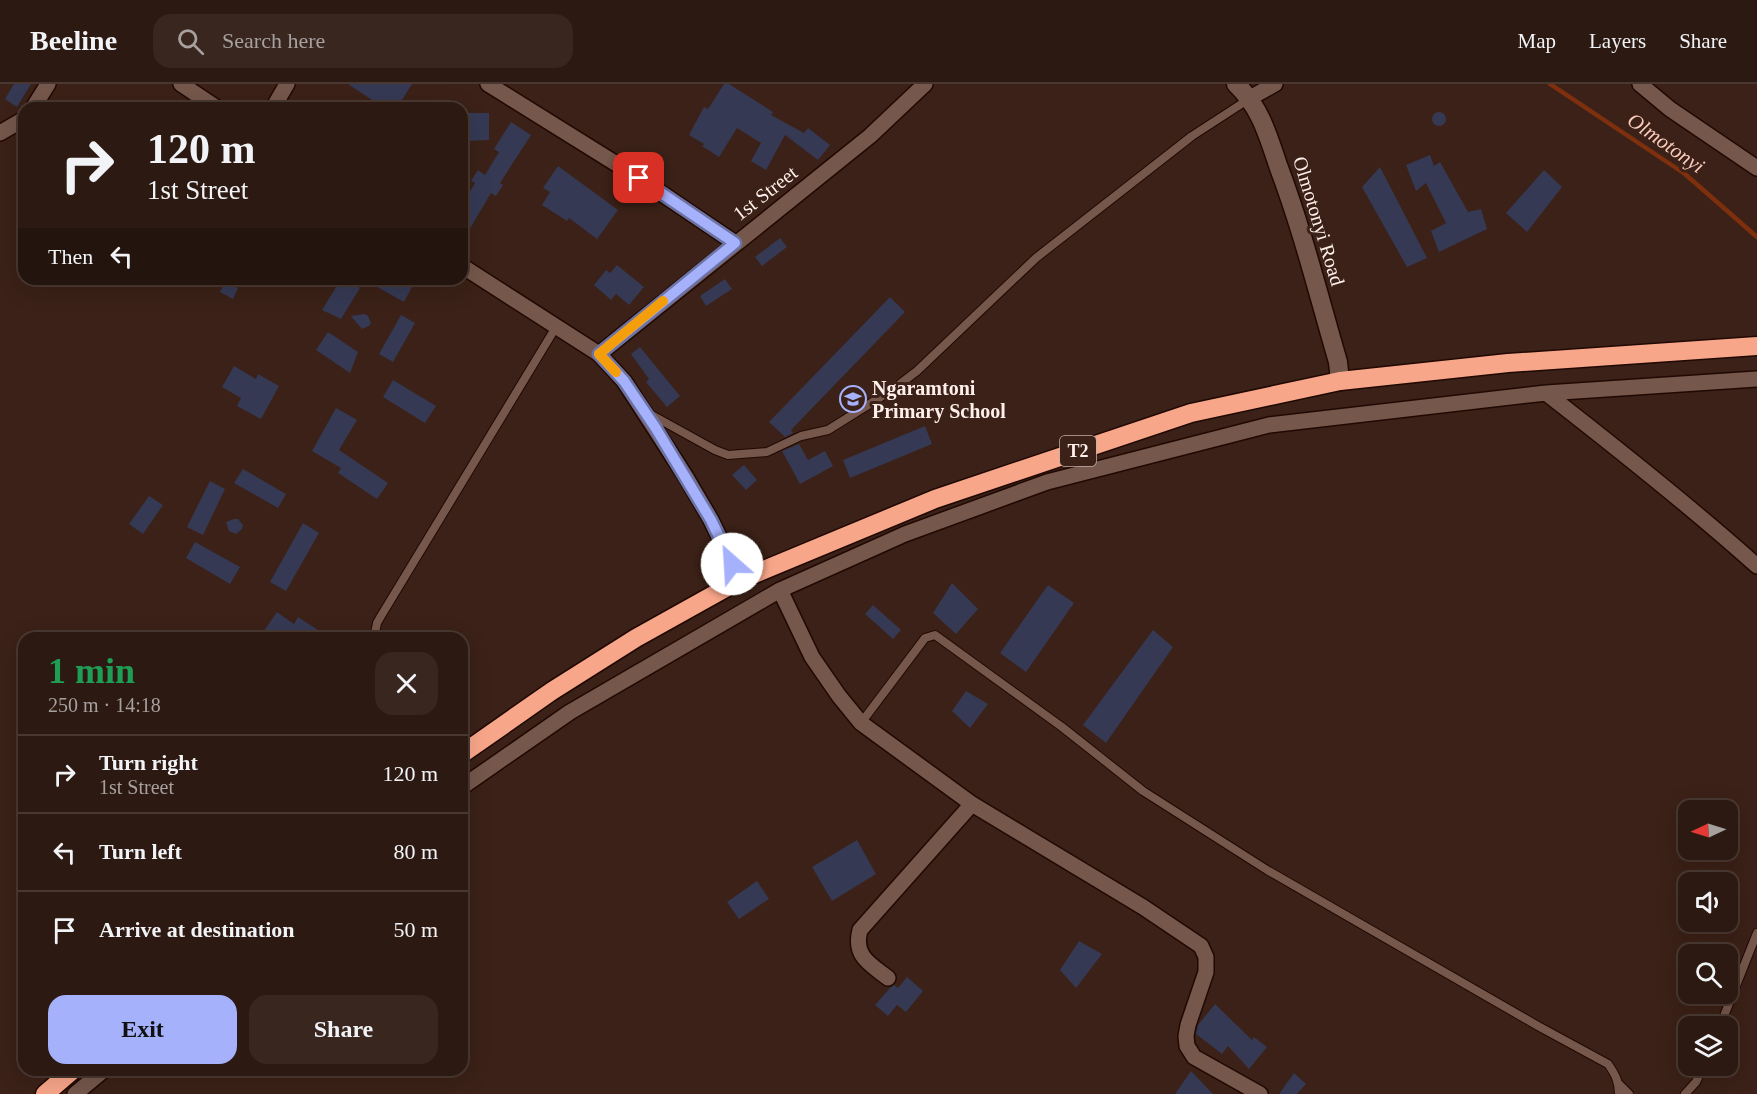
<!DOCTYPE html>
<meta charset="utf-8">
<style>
body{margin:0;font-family:"Times New Roman",serif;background:#38261f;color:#f1f3f6;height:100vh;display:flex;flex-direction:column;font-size:22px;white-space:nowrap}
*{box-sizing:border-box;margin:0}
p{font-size:20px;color:#a6a09f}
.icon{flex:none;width:33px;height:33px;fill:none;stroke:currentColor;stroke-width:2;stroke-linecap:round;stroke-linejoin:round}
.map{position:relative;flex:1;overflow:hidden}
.side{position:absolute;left:18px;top:548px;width:450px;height:444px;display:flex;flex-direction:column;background:#2c1911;border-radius:18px;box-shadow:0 6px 24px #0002,0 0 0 2px #483831}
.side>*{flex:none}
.top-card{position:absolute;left:18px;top:18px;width:450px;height:183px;border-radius:18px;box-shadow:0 6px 24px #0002,0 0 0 2px #483831;background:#2c1911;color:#f1f3f6;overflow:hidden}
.needle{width:39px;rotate:266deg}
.controls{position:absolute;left:1678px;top:716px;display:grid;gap:12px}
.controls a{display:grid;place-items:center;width:60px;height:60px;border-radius:12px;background:#2c1911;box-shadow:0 6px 24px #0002,0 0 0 2px #483831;font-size:30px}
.pin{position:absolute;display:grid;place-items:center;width:51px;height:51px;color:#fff;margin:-26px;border-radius:12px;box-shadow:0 3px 9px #0006}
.me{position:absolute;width:66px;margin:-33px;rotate:334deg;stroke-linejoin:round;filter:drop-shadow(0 0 4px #0008)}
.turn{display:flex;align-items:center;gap:21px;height:126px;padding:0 30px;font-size:27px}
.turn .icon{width:78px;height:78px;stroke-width:2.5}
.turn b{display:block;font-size:42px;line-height:51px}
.then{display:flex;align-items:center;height:57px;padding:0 30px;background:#0003;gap:12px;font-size:22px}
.round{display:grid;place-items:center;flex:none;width:63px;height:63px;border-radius:18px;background:#38261f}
.headline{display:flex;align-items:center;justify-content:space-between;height:102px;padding:0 30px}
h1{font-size:36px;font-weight:700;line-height:45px;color:#1e9e55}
.cta{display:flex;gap:12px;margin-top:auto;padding:12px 30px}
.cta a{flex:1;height:69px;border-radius:18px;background:#a6b1fc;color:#111;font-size:24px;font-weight:700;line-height:69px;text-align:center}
.cta a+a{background:#38261f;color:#f1f3f6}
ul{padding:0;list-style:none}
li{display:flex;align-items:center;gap:18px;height:78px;padding:0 30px;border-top:2px solid #483831}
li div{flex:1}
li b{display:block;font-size:22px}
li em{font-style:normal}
header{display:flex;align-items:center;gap:36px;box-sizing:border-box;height:84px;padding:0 30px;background:#2c1911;border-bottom:2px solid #483831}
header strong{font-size:28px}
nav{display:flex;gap:33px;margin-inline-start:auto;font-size:21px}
.search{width:420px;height:54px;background:#38261f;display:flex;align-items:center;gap:15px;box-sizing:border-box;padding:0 21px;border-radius:18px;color:#a6a09f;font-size:22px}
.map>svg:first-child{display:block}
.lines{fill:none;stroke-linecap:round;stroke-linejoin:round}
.stream{stroke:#7e2f0d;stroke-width:4.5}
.building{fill:#353953}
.lane-casing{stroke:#210903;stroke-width:10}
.street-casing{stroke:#210903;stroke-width:18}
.secondary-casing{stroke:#210903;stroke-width:21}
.highway-casing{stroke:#210903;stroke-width:21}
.lane{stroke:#75574b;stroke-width:8}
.street{stroke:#75574b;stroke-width:15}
.secondary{stroke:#75574b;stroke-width:18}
.highway{stroke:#f8a689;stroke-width:18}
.route-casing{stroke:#6c73a4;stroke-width:15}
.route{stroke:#a6b1fc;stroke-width:10}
.slow{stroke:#f59e0b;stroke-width:10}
.labels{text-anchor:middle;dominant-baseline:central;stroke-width:6;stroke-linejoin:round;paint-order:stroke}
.shield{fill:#3b2117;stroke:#c4b1ab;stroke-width:1.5}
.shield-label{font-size:18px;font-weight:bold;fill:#feefea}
.street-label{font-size:20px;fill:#feefea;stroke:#3b2117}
.poi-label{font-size:20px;font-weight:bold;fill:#feefea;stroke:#3b2117;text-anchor:start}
.water-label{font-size:21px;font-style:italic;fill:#fbccbb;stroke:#3b2117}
</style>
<header>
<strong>Beeline</strong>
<div class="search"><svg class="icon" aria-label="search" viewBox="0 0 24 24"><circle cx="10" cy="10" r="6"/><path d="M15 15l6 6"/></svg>Search here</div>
<nav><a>Map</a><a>Layers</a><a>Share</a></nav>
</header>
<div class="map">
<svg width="1757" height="1010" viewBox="0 0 1757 1010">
<rect width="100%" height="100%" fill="#3b2117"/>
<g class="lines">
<!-- stream -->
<path class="stream" d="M1550,0L1685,90L1757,153"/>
</g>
<!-- building -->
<path class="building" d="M14,0H31L17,23L5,15Z
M348,0H412L397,24H375L378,20Z
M724,0H729L773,28L771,31L804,49L808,44L830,61L818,76L785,51L766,86L751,77L761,59L737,44L719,73L702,62L704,60L689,51L704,23L708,25Z
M1432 35a7 7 0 1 1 14 0a7 7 0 1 1-14 0Z
M468,29H489V56L465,57L464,45H468Z
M511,38L531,51L500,99L503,101L496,112L491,109L462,158V121L475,99L471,97L478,86L485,91L499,68L494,65Z
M1430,71L1434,82L1440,78L1468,128L1481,125L1487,145L1439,168L1431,147L1446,139L1426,99L1416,107L1406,81Z
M558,82L618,126L597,155L569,134L567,137L542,121L550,108L543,104Z
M1380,83L1427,174L1407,183L1362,103Z
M1544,86L1562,103L1527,148L1506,129Z
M780,154L787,163L762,182L755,173Z
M617,181L644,203L629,221L616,210L611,216L594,201L606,186L610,189Z
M341,195H346L360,204L341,235L322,226Z
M363,195H406L414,199L404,218Z
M725,195L732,205L706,222L700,212Z
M225,198L238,204L233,215L220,208Z
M890,213L905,228L791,346L793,349L785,353L769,338Z
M365,230L368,232L371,239L369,242L362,245L351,232Z
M401,231L415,239L393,278L379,270Z
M328,248L358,268L350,289L316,266Z
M640,263L680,312L667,323L646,298L649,295L631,270Z
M234,282L256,295L258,290L279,302L261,335L237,322L241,314L222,303Z
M393,296L436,322L425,339L383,313Z
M336,324L357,336L339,366L388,399L377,415L338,389L341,384L312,367Z
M925,342L932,360L850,394L843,376Z
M799,360L808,376L825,367L833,382L800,400L782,367Z
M744,381L757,396L746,406L732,391Z
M243,385L286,410L278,424L234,399Z
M210,397L225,405L203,451L187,443Z
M149,412L163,421L143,450L129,440Z
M234,435H238L243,441L242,445L236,450L229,447L226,438Z
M303,439L319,449L286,507L270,498Z
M195,458L240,483L230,500L186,474Z
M952,499L978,525L956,550L933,529Z
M1048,501L1074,519L1026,588L1000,569Z
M873,521L901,546L893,555L865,530Z
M277,528L294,540L298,533L330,554H259Z
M1153,546L1173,563L1106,659L1083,641Z
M966,607L988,620L970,644L952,627Z
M857,756L876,790L832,817L812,783Z
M757,797L769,815L739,835L727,818Z
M1079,857L1102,870L1076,904L1060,886Z
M907,893L923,907L906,928L897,921L888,932L875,921L891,903L894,901L898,904Z
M1215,920L1252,956L1254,953L1267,963L1249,985L1228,962L1222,970L1196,950L1198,941Z
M1191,987L1213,1010H1175Z
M1294,989L1306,1000L1297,1010H1279Z"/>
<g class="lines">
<defs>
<path id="lane" d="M648,329L715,366L728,371L767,368L801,352L828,346L892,306L917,287L1036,174L1192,52L1249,15
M374,554L377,539L381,532L556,243
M861,639L925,554L935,551L1062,643L1143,707L1267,786L1538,942L1608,980C1615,990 1619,997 1619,1010
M1720,942L1757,849
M1619,1000L1629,1010
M1685,1010L1696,998L1704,981"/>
<path id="street" d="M181,0L217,24
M488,0L639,94L735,159
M1640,0L1670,25L1757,84
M1250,14L1275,0
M33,24L48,0
M273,24L287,0
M0,49L24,35
M462,182L599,270L624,297L686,393L711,436L740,496
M599,270L870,52L925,0
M1546,309C1618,365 1689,421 1757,482
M780,506L812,573L839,612L861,639L972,720L1143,823L1201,862L1206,873V888L1188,941L1186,952L1187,962L1194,973L1260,1010
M462,703L570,628L780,506L905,450L1047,398L1269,341L1546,309L1757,295
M888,894C870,880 853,872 860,846L972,720
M75,1010L104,986"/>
<path id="secondary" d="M1236,0C1261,24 1268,52 1279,84C1303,148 1319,213 1338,278L1340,297"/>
<path id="highway" d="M462,670L552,607L636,554L740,496L935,415L1191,329L1340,297L1508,279L1757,262
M45,1010L73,986"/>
</defs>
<!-- lane casing -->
<use href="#lane" class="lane-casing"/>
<!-- street casing -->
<use href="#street" class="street-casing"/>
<!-- secondary casing -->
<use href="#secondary" class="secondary-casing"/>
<!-- highway casing -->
<use href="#highway" class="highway-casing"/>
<!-- lane -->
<use href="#lane" class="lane"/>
<!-- street -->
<use href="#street" class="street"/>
<!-- secondary -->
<use href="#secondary" class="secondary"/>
<!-- highway -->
<use href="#highway" class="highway"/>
</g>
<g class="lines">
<defs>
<path id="route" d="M639,94L735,159L599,270L624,297L655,343L711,436L732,480"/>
</defs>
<!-- route casing -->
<use href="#route" class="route-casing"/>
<!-- route -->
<use href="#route" class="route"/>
<!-- slow -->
<path class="slow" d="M616,288L599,270L663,217"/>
</g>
<!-- icons -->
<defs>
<symbol id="school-ring" viewBox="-11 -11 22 22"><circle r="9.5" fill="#3b2117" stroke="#a6b1fc" stroke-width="1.5"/><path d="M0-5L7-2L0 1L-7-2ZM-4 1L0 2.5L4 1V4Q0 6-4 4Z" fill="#a6b1fc"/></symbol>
</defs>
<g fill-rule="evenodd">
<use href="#school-ring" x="838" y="300" width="30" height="30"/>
</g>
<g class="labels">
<!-- shield labels -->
<rect class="shield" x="1060" y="352" width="36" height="30" rx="4.5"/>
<g class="shield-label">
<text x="1078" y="367">T2</text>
</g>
<!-- street labels -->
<g class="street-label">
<text transform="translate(765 109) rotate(-38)">1st Street</text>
<text transform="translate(1319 137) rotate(73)">Olmotonyi Road</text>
</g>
<!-- poi labels -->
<g class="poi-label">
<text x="872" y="304">Ngaramtoni<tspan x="872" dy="23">Primary School</tspan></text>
</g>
<!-- water labels -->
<g class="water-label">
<text transform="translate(1666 59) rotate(35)">Olmotonyi</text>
</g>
</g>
</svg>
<div class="controls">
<a><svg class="needle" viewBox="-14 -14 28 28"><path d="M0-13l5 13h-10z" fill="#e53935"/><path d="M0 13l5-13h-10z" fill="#a6a09f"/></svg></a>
<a><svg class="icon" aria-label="sound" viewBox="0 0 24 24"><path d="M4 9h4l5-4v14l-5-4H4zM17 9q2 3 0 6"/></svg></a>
<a><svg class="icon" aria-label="search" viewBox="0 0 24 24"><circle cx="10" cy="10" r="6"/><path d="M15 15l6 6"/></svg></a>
<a><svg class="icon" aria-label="layers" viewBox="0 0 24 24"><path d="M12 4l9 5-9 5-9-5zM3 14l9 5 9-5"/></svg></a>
</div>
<div class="pin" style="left:639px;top:94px;background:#d93025"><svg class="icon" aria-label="arrive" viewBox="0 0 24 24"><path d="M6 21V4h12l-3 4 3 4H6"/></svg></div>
<svg class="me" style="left:732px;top:480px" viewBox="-20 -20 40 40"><circle r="19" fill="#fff"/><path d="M0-13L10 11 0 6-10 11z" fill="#a6b1fc"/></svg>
<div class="top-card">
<div class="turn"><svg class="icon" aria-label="right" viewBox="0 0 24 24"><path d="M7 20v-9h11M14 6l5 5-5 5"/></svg><div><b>120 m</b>1st Street</div></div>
<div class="then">Then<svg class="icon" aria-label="left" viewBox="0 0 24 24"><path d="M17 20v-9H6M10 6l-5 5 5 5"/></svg></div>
</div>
<section class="side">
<div class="headline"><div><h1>1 min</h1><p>250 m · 14:18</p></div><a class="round"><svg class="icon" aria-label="close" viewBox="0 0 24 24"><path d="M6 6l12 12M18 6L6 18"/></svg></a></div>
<ul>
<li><svg class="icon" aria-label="right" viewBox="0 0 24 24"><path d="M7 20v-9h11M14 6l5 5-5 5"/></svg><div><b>Turn right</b><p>1st Street</p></div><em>120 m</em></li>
<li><svg class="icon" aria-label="left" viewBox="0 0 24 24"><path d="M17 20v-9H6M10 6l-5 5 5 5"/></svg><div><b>Turn left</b></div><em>80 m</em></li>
<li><svg class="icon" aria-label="arrive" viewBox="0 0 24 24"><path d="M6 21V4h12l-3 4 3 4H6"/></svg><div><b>Arrive at destination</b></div><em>50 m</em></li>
</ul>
<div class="cta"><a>Exit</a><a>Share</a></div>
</section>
</div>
